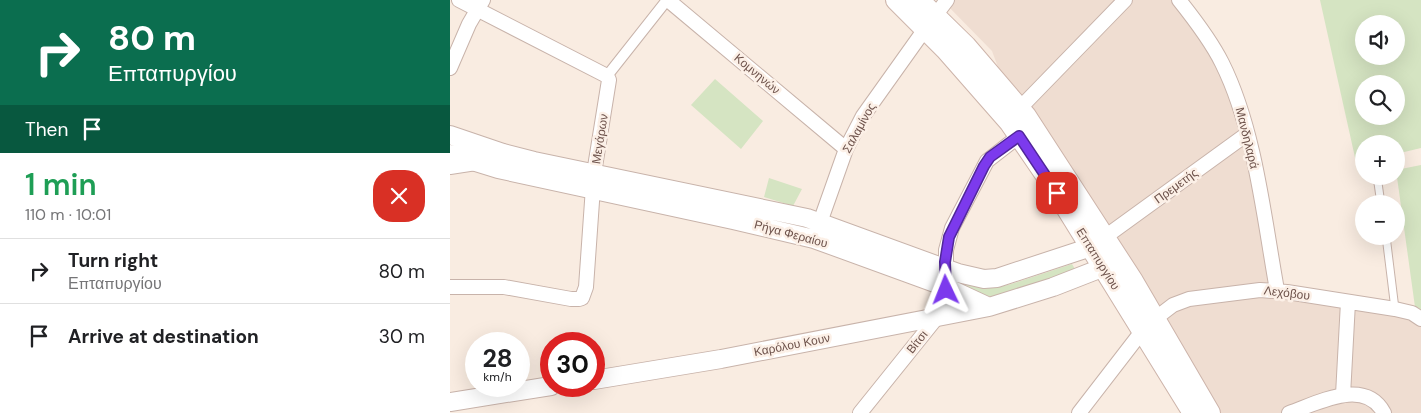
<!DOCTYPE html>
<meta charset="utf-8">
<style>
body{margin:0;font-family:"DM Sans",sans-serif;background:#f6f6f6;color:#202124;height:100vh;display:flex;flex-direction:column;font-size:19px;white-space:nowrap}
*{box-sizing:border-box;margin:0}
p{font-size:16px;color:#757577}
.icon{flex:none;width:28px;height:28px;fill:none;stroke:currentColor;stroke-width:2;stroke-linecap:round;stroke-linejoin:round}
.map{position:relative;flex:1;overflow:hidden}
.details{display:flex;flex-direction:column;background:#fff;width:450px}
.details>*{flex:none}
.guide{background:#0b6e4f;color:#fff;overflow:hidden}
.controls{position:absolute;left:905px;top:15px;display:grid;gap:10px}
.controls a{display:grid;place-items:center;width:50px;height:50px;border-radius:50%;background:#fff;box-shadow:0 5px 20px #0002;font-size:25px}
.speed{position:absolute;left:15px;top:332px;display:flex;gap:10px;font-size:25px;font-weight:700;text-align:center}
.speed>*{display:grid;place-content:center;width:65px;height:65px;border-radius:50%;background:#fff;box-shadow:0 5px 20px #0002;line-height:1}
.speed small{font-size:12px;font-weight:400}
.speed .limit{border:8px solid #d22;background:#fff;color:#111}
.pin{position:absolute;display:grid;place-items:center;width:42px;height:42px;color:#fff;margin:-21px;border-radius:10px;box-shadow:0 2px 8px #0006}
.me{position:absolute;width:55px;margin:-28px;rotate:358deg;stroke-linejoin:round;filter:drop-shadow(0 0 4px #0008)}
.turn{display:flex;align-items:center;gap:18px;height:105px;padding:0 25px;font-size:22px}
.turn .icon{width:65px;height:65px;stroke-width:2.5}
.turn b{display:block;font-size:35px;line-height:42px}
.then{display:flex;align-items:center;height:48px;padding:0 25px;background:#0003;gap:10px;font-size:19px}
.round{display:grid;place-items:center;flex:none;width:52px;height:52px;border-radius:20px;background:#f6f6f6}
.headline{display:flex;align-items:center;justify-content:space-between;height:85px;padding:0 25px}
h1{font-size:30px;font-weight:600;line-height:38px;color:#1e9e55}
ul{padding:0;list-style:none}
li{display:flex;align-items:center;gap:15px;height:65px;padding:0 25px;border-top:1px solid #e0e0e0}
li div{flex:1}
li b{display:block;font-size:19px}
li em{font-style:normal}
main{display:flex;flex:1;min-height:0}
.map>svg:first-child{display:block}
.residential{fill:#efddd1}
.green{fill:#d5e4c2;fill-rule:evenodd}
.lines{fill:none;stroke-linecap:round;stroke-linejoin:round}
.service-casing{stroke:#c8b3aa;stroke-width:9}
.pedestrian-casing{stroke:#c8b3aa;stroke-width:12}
.minor-casing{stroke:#c8b3aa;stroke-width:16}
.tertiary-casing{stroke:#c8b3aa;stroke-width:20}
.secondary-casing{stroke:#cdb4aa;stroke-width:22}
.service{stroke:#fff;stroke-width:7}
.pedestrian{stroke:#fff;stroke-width:10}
.minor{stroke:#fff;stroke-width:14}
.tertiary{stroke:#fff;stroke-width:18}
.secondary{stroke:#fff;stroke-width:20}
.route-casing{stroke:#51269a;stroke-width:12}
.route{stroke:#7c3aed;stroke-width:9}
.labels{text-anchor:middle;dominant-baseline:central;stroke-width:5;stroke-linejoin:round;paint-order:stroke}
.street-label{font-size:12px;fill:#6d524b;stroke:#fcf0e7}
</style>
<main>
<section class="details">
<div class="guide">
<div class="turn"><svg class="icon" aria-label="right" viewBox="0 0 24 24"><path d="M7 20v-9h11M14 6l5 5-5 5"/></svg><div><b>80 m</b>Επταπυργίου</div></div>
<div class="then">Then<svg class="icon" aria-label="arrive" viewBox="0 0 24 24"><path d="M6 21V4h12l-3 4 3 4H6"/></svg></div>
</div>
<div class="headline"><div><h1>1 min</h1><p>110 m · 10:01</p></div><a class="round" style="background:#d93025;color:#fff"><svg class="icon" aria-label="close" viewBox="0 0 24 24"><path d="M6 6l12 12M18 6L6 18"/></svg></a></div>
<ul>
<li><svg class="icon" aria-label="right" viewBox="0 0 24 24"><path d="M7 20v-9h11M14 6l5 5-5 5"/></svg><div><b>Turn right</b><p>Επταπυργίου</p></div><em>80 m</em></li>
<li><svg class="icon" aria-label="arrive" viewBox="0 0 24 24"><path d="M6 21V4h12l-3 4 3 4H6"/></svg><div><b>Arrive at destination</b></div><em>30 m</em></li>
</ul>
</section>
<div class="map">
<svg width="971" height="413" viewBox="0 0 971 413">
<rect width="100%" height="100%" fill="#f9ece1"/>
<!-- residential -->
<path class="residential" d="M492,0H721L723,2L771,69L798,132L825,290L965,307L971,310V413H752L565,113L542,51Z"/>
<!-- green -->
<path class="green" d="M870,0H971V148L946,154V144H914V160L906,162ZM914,24H946V56H914ZM914,84H946V116H914Z
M265,79L313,121L291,149L241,105Z
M971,165V310L965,307L946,170Z
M319,178L352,189L343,206L314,197Z
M622,264L625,269C604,277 556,300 536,296C526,294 516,288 507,284L511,281L551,286L558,285Z"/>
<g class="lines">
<defs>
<path id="service" d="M927,176L931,204
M936,236L945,309"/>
<path id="pedestrian" d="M157,76L217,0"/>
<path id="minor" d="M218,0L396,149
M729,0C745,20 761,41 772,63C805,129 814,218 827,290
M0,68L19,24L33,0
M570,108L675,0
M0,167L26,163
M367,231L396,149L413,116L475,29L497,0
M655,237L797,134
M0,287H54L121,299H129L132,298L136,287L144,173L159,80L157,76L9,0
M706,318L723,305L739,299L810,290L837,292L945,309L962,313L971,319
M893,395L898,302
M410,413L492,311L496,293V250L502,228L537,161L569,136
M629,413L693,330
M839,413C868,403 915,377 934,413"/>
<path id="tertiary" d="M0,135L53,153L84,161L357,218L508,273L534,279L547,278L632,250L652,239
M0,154L48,169L283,220L364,239L496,287L539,307L603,287L667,262
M144,380L271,359L539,307
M0,402L101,386"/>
<path id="secondary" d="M446,0L496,50L560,123L599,180L743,413
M469,0L516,46L576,116L683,281L760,413"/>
</defs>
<!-- service casing -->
<use href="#service" class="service-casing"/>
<!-- pedestrian casing -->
<use href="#pedestrian" class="pedestrian-casing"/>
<!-- minor casing -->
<use href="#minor" class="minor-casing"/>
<!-- tertiary casing -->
<use href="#tertiary" class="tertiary-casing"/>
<!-- secondary casing -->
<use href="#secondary" class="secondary-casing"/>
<!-- service -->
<use href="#service" class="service"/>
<!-- pedestrian -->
<use href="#pedestrian" class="pedestrian"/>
<!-- minor -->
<use href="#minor" class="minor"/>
<!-- tertiary -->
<use href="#tertiary" class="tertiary"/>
<!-- secondary -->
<use href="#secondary" class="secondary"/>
</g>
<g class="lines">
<defs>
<path id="route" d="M496,290L495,262L499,237L534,166L540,157L569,136L607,193"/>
</defs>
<!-- route casing -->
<use href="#route" class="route-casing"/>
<!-- route -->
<use href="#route" class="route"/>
</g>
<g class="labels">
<!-- street labels -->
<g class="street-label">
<text transform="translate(307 74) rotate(40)">Κομνηνών</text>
<text transform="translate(409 128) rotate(-61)">Σαλαμίνος</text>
<text transform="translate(797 138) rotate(76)">Μανδηλαρά</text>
<text transform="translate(150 139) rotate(-81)">Μεγάρων</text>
<text transform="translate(726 186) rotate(-36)">Πρεμετής</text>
<text transform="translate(341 234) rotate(15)">Ρήγα Φεραίου</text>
<text transform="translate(648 259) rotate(58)">Επταπυργίου</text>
<text transform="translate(837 293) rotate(7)">Λεχόβου</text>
<text transform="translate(467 342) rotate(-51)">Βίτσι</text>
<text transform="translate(342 345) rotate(-11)">Καρόλου Κουν</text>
</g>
</g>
</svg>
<div class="controls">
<a><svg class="icon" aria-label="sound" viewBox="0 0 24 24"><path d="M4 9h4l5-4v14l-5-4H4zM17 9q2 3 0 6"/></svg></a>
<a><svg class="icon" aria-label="search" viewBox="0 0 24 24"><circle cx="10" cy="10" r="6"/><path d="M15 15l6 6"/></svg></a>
<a>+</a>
<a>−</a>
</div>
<div class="speed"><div>28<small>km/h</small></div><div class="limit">30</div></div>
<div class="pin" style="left:607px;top:193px;background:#d93025"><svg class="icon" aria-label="arrive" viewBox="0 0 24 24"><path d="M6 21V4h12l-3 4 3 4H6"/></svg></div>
<svg class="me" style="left:496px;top:290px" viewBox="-20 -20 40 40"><path d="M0-17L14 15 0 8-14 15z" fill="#7c3aed" stroke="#fff" stroke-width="4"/></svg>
</div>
</main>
